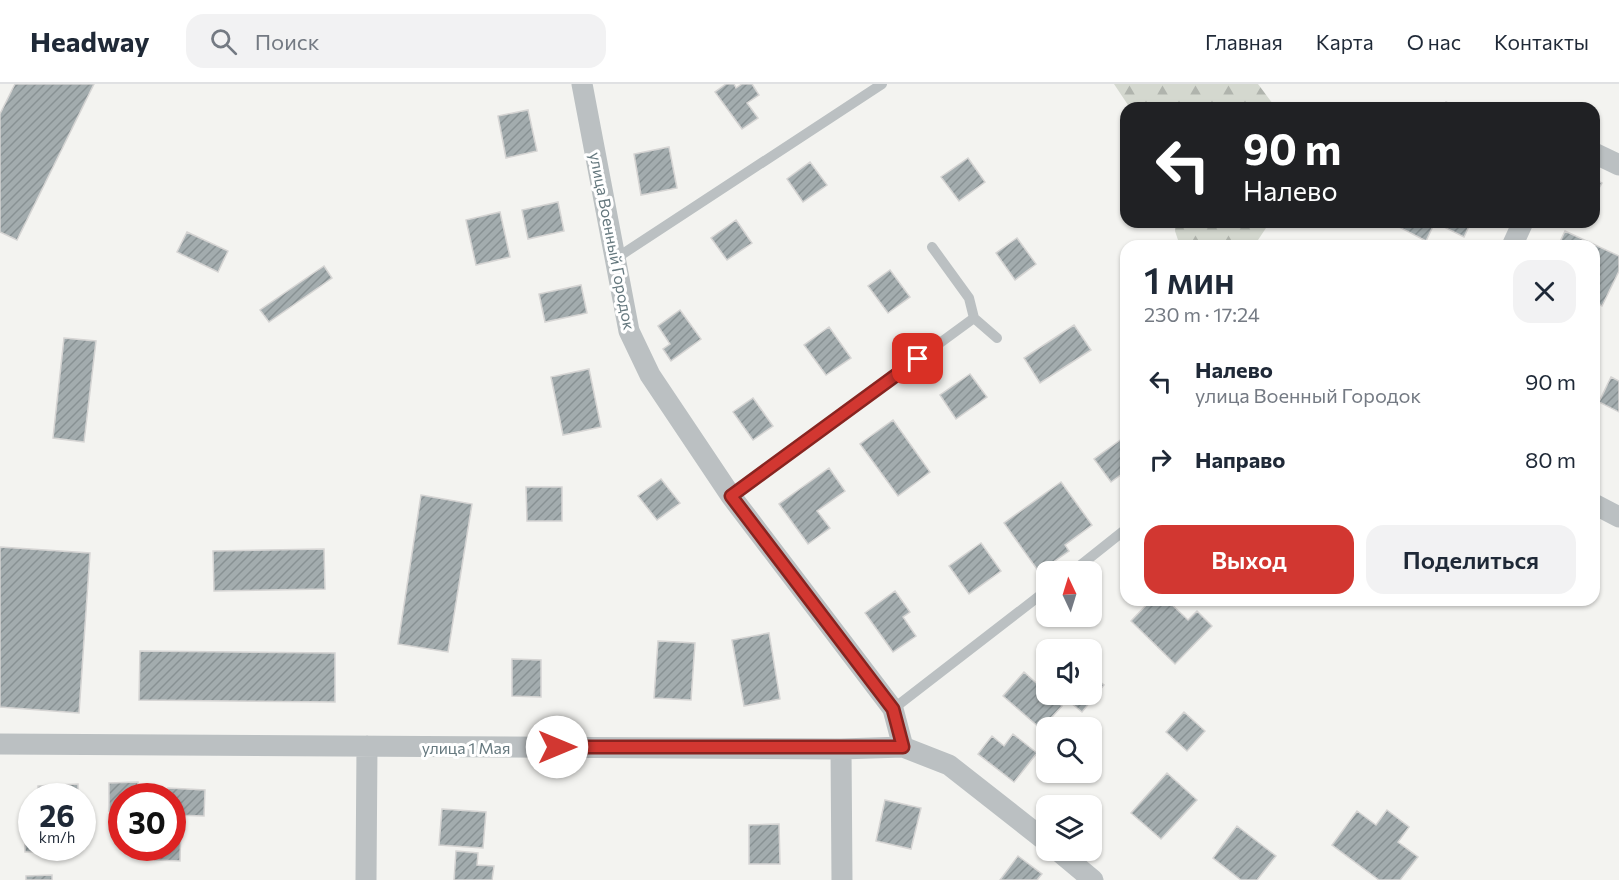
<!DOCTYPE html>
<html lang="ru">
<meta charset="utf-8">
<style>
body{margin:0;font-family:Commissioner,sans-serif;background:#f2f2f3;color:#1f2937;height:100vh;display:flex;flex-direction:column;font-size:22px;white-space:nowrap}
*{box-sizing:border-box;margin:0}
p{font-size:20px;color:#747a83}
.icon{flex:none;width:33px;height:33px;fill:none;stroke:currentColor;stroke-width:2;stroke-linecap:round;stroke-linejoin:round}
.map{position:relative;flex:1;overflow:hidden}
.side{position:absolute;left:1120px;top:156px;width:480px;height:366px;display:flex;flex-direction:column;background:#fff;border-radius:18px;box-shadow:0 2px 4px #0004}
.side>*{flex:none}
.guide{position:absolute;left:1120px;top:18px;width:480px;height:126px;border-radius:18px;box-shadow:0 2px 4px #0004;background:#202124;color:#fff;overflow:hidden}
.needle{width:39px;rotate:356deg}
.buttons{position:absolute;left:1036px;top:477px;display:grid;gap:12px}
.buttons a{display:grid;place-items:center;width:66px;height:66px;border-radius:12px;background:#fff;box-shadow:0 2px 4px #0004;font-size:30px}
.speed{position:absolute;left:18px;top:699px;display:flex;gap:12px;font-size:30px;font-weight:700;text-align:center}
.speed>*{display:grid;place-content:center;width:78px;height:78px;border-radius:50%;background:#fff;box-shadow:0 2px 4px #0004;line-height:1}
.speed small{font-size:15px;font-weight:400}
.speed .limit{border:9px solid #d22;background:#fff;color:#111}
.pin{position:absolute;display:grid;place-items:center;width:51px;height:51px;color:#fff;margin:-26px;border-radius:12px;box-shadow:0 3px 9px #0006}
.me{position:absolute;width:66px;margin:-33px;rotate:90deg;stroke-linejoin:round;filter:drop-shadow(0 0 4px #0008)}
.turn{display:flex;align-items:center;gap:21px;height:126px;padding:0 24px;font-size:27px}
.turn .icon{width:78px;height:78px;stroke-width:2.5}
.turn b{display:block;font-size:42px;line-height:51px}
.round{display:grid;place-items:center;flex:none;width:63px;height:63px;border-radius:18px;background:#f2f2f3}
.overview{display:flex;align-items:center;justify-content:space-between;height:102px;padding:0 24px}
h1{font-size:36px;font-weight:600;line-height:45px}
.cta{display:flex;gap:12px;margin-top:auto;padding:12px 24px}
.cta a{flex:1;height:69px;border-radius:18px;background:#d23731;color:#fff;font-size:24px;font-weight:600;line-height:69px;text-align:center}
.cta a+a{background:#f2f2f3;color:#1f2937}
ul{padding:0;list-style:none}
li{display:flex;align-items:center;gap:18px;height:78px;padding:0 24px}
li div{flex:1}
li b{display:block;font-size:22px}
li em{font-style:normal}
header{display:flex;align-items:center;gap:36px;box-sizing:border-box;height:84px;padding:0 30px;background:#fff;border-bottom:2px solid #e0e1e3}
header strong{font-size:28px}
nav{display:flex;gap:33px;margin-inline-start:auto;font-size:21px}
.search{width:420px;height:54px;background:#f2f2f3;display:flex;align-items:center;gap:15px;box-sizing:border-box;padding:0 21px;border-radius:18px;color:#747a83;font-size:22px}
.map>svg:first-child{display:block}
.forest{fill:url(#forest-firs)}
.building{fill:url(#building-hatch);stroke:#d5d4d3;stroke-width:1.5}
.lines{fill:none;stroke-linecap:round;stroke-linejoin:round}
.lane{stroke:#bbc0c2;stroke-width:10}
.street{stroke:#bbc0c2;stroke-width:21}
.route-casing{stroke:#882420;stroke-width:15}
.route{stroke:#d23731;stroke-width:10}
.labels{text-anchor:middle;dominant-baseline:central;stroke-width:6;stroke-linejoin:round;paint-order:stroke}
.street-label{font-size:16px;fill:#65787e;stroke:#fff}
</style>
<header>
<strong>Headway</strong>
<div class="search"><svg class="icon" aria-label="search" viewBox="0 0 24 24"><circle cx="10" cy="10" r="6"/><path d="M15 15l6 6"/></svg>Поиск</div>
<nav><a>Главная</a><a>Карта</a><a>О нас</a><a>Контакты</a></nav>
</header>
<div class="map">
<svg width="1619" height="796" viewBox="0 0 1619 796">
<defs>
<pattern id="forest-firs" width="22" height="20" patternUnits="userSpaceOnUse" patternTransform="scale(1.5)"><rect width="22" height="20" fill="#d4d8cf"/><path d="M5 1l3.5 6h-7zM16 11l3.5 6h-7z" fill="#b0b4ad"/></pattern>
<pattern id="building-hatch" width="6" height="6" patternUnits="userSpaceOnUse" patternTransform="scale(1.5)"><rect width="6" height="6" fill="#a3acae"/><path d="M-1 1l2-2M0 6l6-6M5 7l2-2" fill="none" stroke="#889193"/></pattern>
</defs>
<rect width="100%" height="100%" fill="#f3f3f0"/>
<!-- forest -->
<path class="forest" d="M1114,0H1258L1276,24H1130Z
M1176,138H1270L1254,162H1180L1175,147Z"/>
<!-- building -->
<path class="building" d="M15,0H94L17,156L0,148V30Z
M726,0H734L736,4L742,0H752L759,11L747,19L758,34L742,45L715,8Z
M1446,18L1459,24H1443Z
M528,26L537,67L506,74L498,32Z
M669,63L677,104L641,111L634,70Z
M968,74L985,98L959,117L941,93Z
M810,78L827,101L803,118L787,95Z
M1594,95L1602,99L1594,112Z
M558,118L564,147L528,155L522,126Z
M500,128L510,173L476,181L466,136Z
M736,136L752,159L727,176L711,154Z
M1401,138H1435L1426,157L1399,143Z
M1444,138H1471L1464,153L1442,142Z
M1565,147L1619,172V187L1602,222L1594,218V162H1558Z
M187,148L228,167L218,188L177,168Z
M1017,154L1036,180L1015,196L996,169Z
M324,182L332,194L269,238L260,226Z
M890,186L910,213L888,229L868,202Z
M581,201L587,229L545,238L539,210Z
M680,226L701,255L671,277L663,265L670,260L658,242Z
M1074,241L1091,266L1040,299L1024,274Z
M829,243L851,274L826,291L804,261Z
M64,254L96,257L84,358L53,354Z
M589,285L601,343L563,351L551,293Z
M970,290L987,313L956,335L940,311Z
M1611,293L1619,297V328L1599,318Z
M753,314L773,342L753,356L733,328Z
M893,336L930,388L898,412L860,360Z
M1126,352V387L1111,398L1094,375Z
M829,384L845,407L817,427L830,444L808,460L779,420Z
M661,395L680,419L657,436L638,412Z
M1061,398L1092,441L1065,461L1069,467L1039,488L1004,439Z
M526,403H562V437H527Z
M421,411L472,420L448,568L398,560Z
M981,459L1001,487L969,510L949,482Z
M0,463L90,469L79,629L0,623Z
M324,465L325,505L214,507L213,467Z
M895,507L910,528L903,533L916,552L893,568L865,529Z
M1151,516H1167L1188,536L1197,527L1212,542L1175,580L1131,537Z
M769,549L780,615L744,622L732,556Z
M658,557L695,559L691,616L654,614Z
M140,567L335,569V618L139,616Z
M512,575L541,576V613L512,612Z
M1024,588L1062,622L1041,645L1003,612Z
M1092,592L1104,601L1082,628L1060,610H1092Z
M1184,628L1205,647L1187,667L1166,648Z
M1013,650L1037,669L1014,698L978,670L992,652L1004,662Z
M1167,689L1197,716L1161,755L1131,729Z
M138,698V712H122V727H109V699Z
M78,700V712H38V702Z
M168,704L205,706L204,732L172,731V712H168Z
M885,716L921,724L911,765L876,757Z
M442,725L486,728L483,764L439,761Z
M1387,726L1409,743L1398,758L1418,773L1400,796H1379L1332,761L1357,727L1376,741Z
M24,732H32V764H79V767L25,768Z
M779,740L780,780H749V741Z
M172,741H181L180,777L155,776L156,764H172Z
M1237,742L1276,772L1257,796H1241L1213,774Z
M456,767L478,769L477,781L494,782L492,796H454Z
M1018,772L1042,790L1037,796H1000Z
M52,791V796H26V792Z"/>
<g class="lines">
<!-- lane -->
<path class="lane" d="M615,175L882,0
M974,234L997,254
M731,412L974,234L969,214L932,163
M1072,488L1126,445
M893,625L1047,506"/>
<!-- street -->
<path class="street" d="M582,0L629,247L650,291L731,412L893,625L903,663
M1594,69L1619,81
M1512,162L1523,138
M1594,420L1619,433
M0,660L841,665L903,663L949,681L1047,758
M841,665L842,796
M1057,766L1093,796
M366,796L367,662"/>
</g>
<g class="lines">
<defs>
<path id="route" d="M557,663H903L893,625L731,412L918,275"/>
</defs>
<!-- route casing -->
<use href="#route" class="route-casing"/>
<!-- route -->
<use href="#route" class="route"/>
</g>
<g class="labels">
<!-- street labels -->
<g class="street-label">
<text transform="translate(613 157) rotate(79)">улица Военный Городок</text>
<text x="466" y="663">улица 1 Мая</text>
</g>
</g>
</svg>
<div class="buttons">
<a><svg class="needle" viewBox="-14 -14 28 28"><path d="M0-13l5 13h-10z" fill="#e53935"/><path d="M0 13l5-13h-10z" fill="#747a83"/></svg></a>
<a><svg class="icon" aria-label="sound" viewBox="0 0 24 24"><path d="M4 9h4l5-4v14l-5-4H4zM17 9q2 3 0 6"/></svg></a>
<a><svg class="icon" aria-label="search" viewBox="0 0 24 24"><circle cx="10" cy="10" r="6"/><path d="M15 15l6 6"/></svg></a>
<a><svg class="icon" aria-label="layers" viewBox="0 0 24 24"><path d="M12 4l9 5-9 5-9-5zM3 14l9 5 9-5"/></svg></a>
</div>
<div class="speed"><div>26<small>km/h</small></div><div class="limit">30</div></div>
<div class="pin" style="left:918px;top:275px;background:#d93025"><svg class="icon" aria-label="arrive" viewBox="0 0 24 24"><path d="M6 21V4h12l-3 4 3 4H6"/></svg></div>
<svg class="me" style="left:557px;top:663px" viewBox="-20 -20 40 40"><circle r="19" fill="#fff"/><path d="M0-13L10 11 0 6-10 11z" fill="#d23731"/></svg>
<div class="guide">
<div class="turn"><svg class="icon" aria-label="left" viewBox="0 0 24 24"><path d="M17 20v-9H6M10 6l-5 5 5 5"/></svg><div><b>90 m</b>Налево</div></div>
</div>
<section class="side">
<div class="overview"><div><h1>1 мин</h1><p>230 m · 17:24</p></div><a class="round"><svg class="icon" aria-label="close" viewBox="0 0 24 24"><path d="M6 6l12 12M18 6L6 18"/></svg></a></div>
<ul>
<li><svg class="icon" aria-label="left" viewBox="0 0 24 24"><path d="M17 20v-9H6M10 6l-5 5 5 5"/></svg><div><b>Налево</b><p>улица Военный Городок</p></div><em>90 m</em></li>
<li><svg class="icon" aria-label="right" viewBox="0 0 24 24"><path d="M7 20v-9h11M14 6l5 5-5 5"/></svg><div><b>Направо</b></div><em>80 m</em></li>
</ul>
<div class="cta"><a>Выход</a><a>Поделиться</a></div>
</section>
</div>
